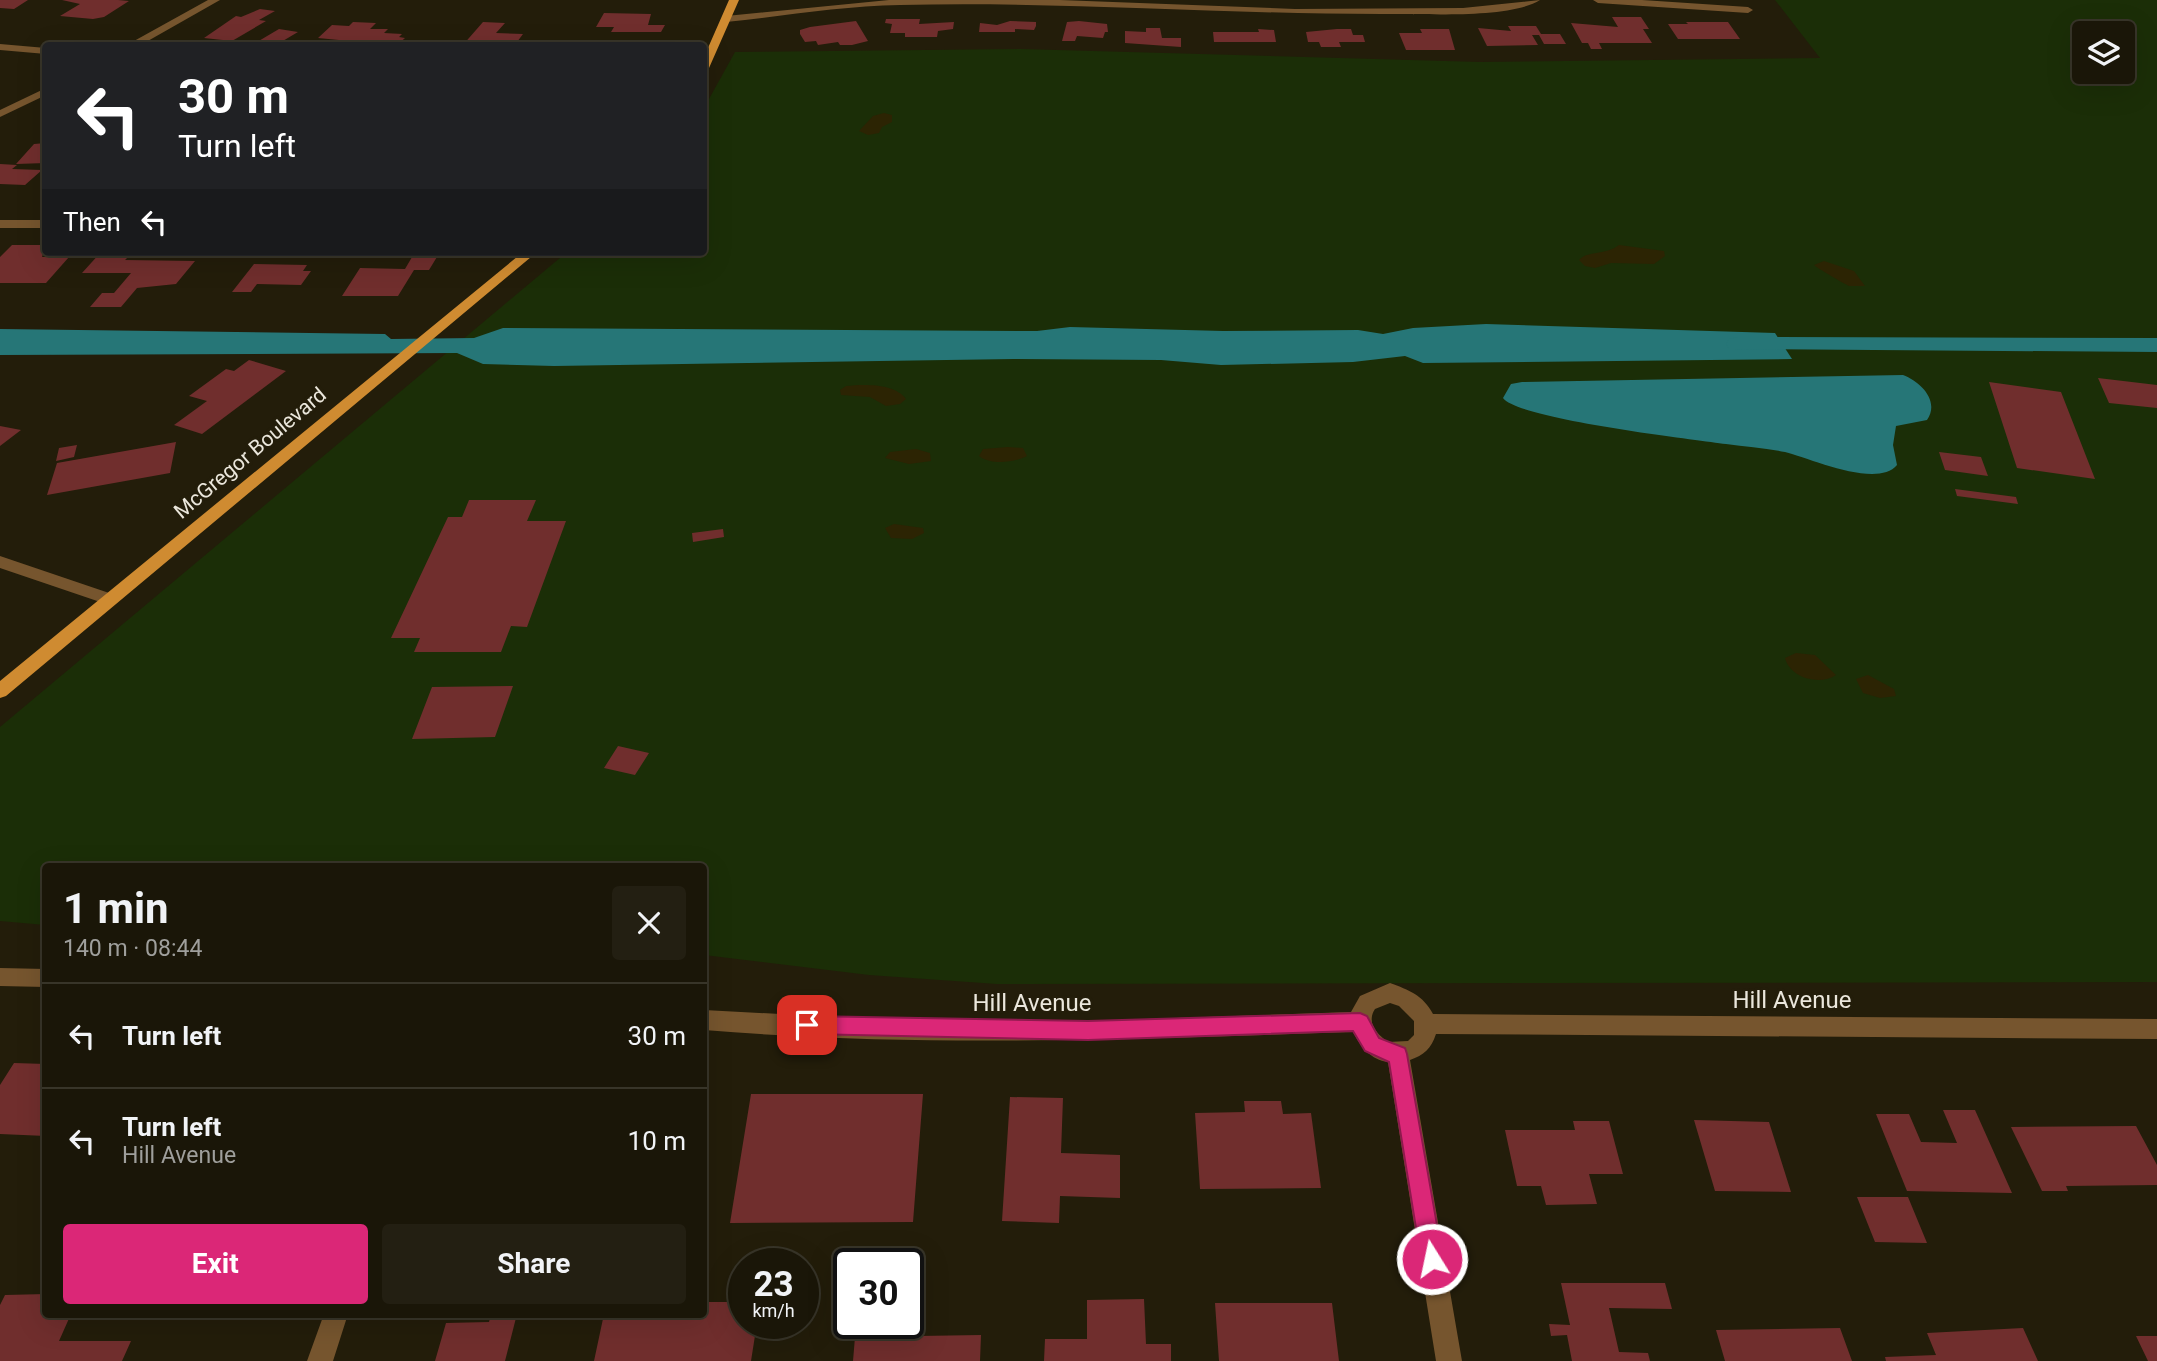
<!DOCTYPE html>
<meta charset="utf-8">
<style>
body{margin:0;font-family:Roboto,sans-serif;background:#231f12;color:#f1f3f6;height:100vh;display:flex;flex-direction:column;font-size:26px;white-space:nowrap}
*{box-sizing:border-box;margin:0}
p{font-size:23px;color:#9f9f9c}
.icon{flex:none;width:38px;height:38px;fill:none;stroke:currentColor;stroke-width:2;stroke-linecap:round;stroke-linejoin:round}
.map{position:relative;flex:1;overflow:hidden}
.panel{position:absolute;left:42px;top:863px;width:665px;height:455px;display:flex;flex-direction:column;background:#1a1608;border-radius:7px;box-shadow:0 7px 28px #0002,0 0 0 2px #383529}
.panel>*{flex:none}
.guide{position:absolute;left:42px;top:42px;width:665px;height:214px;border-radius:7px;box-shadow:0 7px 28px #0002,0 0 0 2px #383529;background:#202124;color:#fff;overflow:hidden}
.tools{position:absolute;left:2072px;top:21px;display:grid;gap:14px}
.tools a{display:grid;place-items:center;width:63px;height:63px;border-radius:7px;background:#1a1608;box-shadow:0 7px 28px #0002,0 0 0 2px #383529;font-size:35px}
.speed{position:absolute;left:728px;top:1248px;display:flex;gap:14px;font-size:35px;font-weight:700;text-align:center}
.speed>*{display:grid;place-content:center;width:91px;height:91px;border-radius:50%;background:#1a1608;box-shadow:0 7px 28px #0002,0 0 0 2px #383529;line-height:1}
.speed small{font-size:18px;font-weight:400}
.speed .limit{border:4px solid #111;border-radius:10px;background:#fff;color:#111}
.pin{position:absolute;display:grid;place-items:center;width:60px;height:60px;color:#fff;margin:-30px;border-radius:14px;box-shadow:0 4px 10px #0006}
.me{position:absolute;width:77px;margin:-38px;rotate:350deg;stroke-linejoin:round;filter:drop-shadow(0 0 5px #0008)}
.turn{display:flex;align-items:center;gap:24px;height:147px;padding:0 21px;font-size:32px}
.turn .icon{width:91px;height:91px;stroke-width:2.5}
.turn b{display:block;font-size:49px;line-height:60px}
.then{display:flex;align-items:center;height:66px;padding:0 21px;background:#0003;gap:14px;font-size:26px}
.round{display:grid;place-items:center;flex:none;width:74px;height:74px;border-radius:7px;background:#231f12}
.headline{display:flex;align-items:center;justify-content:space-between;height:119px;padding:0 21px}
h1{font-size:42px;font-weight:700;line-height:52px}
.action{display:flex;gap:14px;margin-top:auto;padding:14px 21px}
.action a{flex:1;height:80px;border-radius:7px;background:#db2777;color:#fff;font-size:28px;font-weight:700;line-height:80px;text-align:center}
.action a+a{background:#231f12;color:#f1f3f6}
ul{padding:0;list-style:none}
li{display:flex;align-items:center;gap:21px;height:105px;padding:0 21px;border-top:2px solid #383529}
li div{flex:1}
li b{display:block;font-size:26px}
li em{font-style:normal}
.map>svg:first-child{display:block}
.green{fill:#1b2e07;fill-rule:evenodd}
.sand{fill:#2c2403}
.water{fill:#267677}
.lines{fill:none;stroke-linecap:round;stroke-linejoin:round}
.canal{fill:#267677;fill-rule:evenodd}
.building{fill:#702e2d}
.minor{fill:#76552e;fill-rule:evenodd}
.major{fill:#cf8b31;fill-rule:evenodd}
.route{fill:#db2777;stroke:#8e194d;stroke-width:2}
.labels{text-anchor:middle;dominant-baseline:central;stroke-width:6;stroke-linejoin:round;paint-order:stroke}
.street-label{font-size:21px;fill:#ebe7dc;stroke:#231d0a}
.near-street-label{font-size:24px;fill:#ebe7dc;stroke:#231d0a}
</style>
<div class="map">
<svg width="2157" height="1361" viewBox="0 0 2157 1361">
<rect width="100%" height="100%" fill="#231d0a"/>
<!-- green -->
<path class="green" d="M1775,0H2157V982L997,984L869,975L704,955V866H46L45,925L0,921V727L567,252H704V108L735,52L1021,49L1480,62L1820,58ZM2084,33H2123V72H2084Z"/>
<!-- sand -->
<path class="sand" d="M884,113L892,115V122L882,127L879,133L868,135L859,131L873,116Z
M1619,245L1664,251L1665,256L1654,264L1611,263L1595,268L1585,266L1579,260C1588,250 1604,256 1619,245Z
M1824,261L1854,271L1865,286H1849C1843,283 1817,268 1814,265Z
M846,386C863,384 895,383 906,399L900,404L886,406L870,397L841,395L840,390Z
M1008,447L1023,448L1027,456C1014,463 990,465 979,456L983,449Z
M916,449L930,453L931,461L909,464L885,458L890,452Z
M894,524L923,528L924,533L912,539L891,538L885,528Z
M1796,653L1815,655L1836,675C1820,686 1790,678 1785,658Z
M1868,675L1894,689L1896,696L1880,698L1863,693L1856,679Z"/>
<!-- water -->
<path class="water" d="M1486,324L1775,333L1792,359L1423,363L1405,356L1353,362L1221,365L1161,360L1014,359L554,366L483,364L457,353L0,355V329L385,334L391,339L474,338L503,328L1037,331L1070,327L1223,331L1358,330L1383,334L1413,328Z
M1903,375C1921,382 1940,401 1927,420L1896,426L1893,445L1897,465C1877,489 1810,458 1785,452C1766,448 1746,447 1726,444C1691,439 1518,419 1503,398L1511,384L1522,382Z"/>
<g class="lines">
<!-- canal -->
<path class="canal" d="M1738,337L2157,338V352L1729,349L1726,344L1729,339Z"/>
</g>
<!-- building -->
<path class="building" d="M0,0H28L14,9L0,8Z
M62,0H118L129,1L104,17L93,19L60,16L80,4Z
M260,9L275,11L259,20L266,21L232,41L204,38L236,16L241,17Z
M604,13L651,14L648,25H665L661,32H611L614,27H596Z
M1612,17H1641L1649,29H1643L1652,43H1599L1602,49H1591L1588,43H1582L1571,23L1618,27Z
M886,19H920L919,24L954,22L953,29L938,31L937,37H905V33H890L892,24L885,23Z
M856,21L868,41L852,45H840L838,42L818,45L816,41L805,42L800,34V30L810,27Z
M1010,21L1036,22V26L1034,30L1015,29V32H979L980,23L997,25Z
M1079,21L1107,24L1108,32H1105L1103,38L1077,36L1075,41H1062L1067,22Z
M353,22L376,23L370,29H388L384,33L402,34L399,37L405,38L397,45H391L318,38L332,25L349,26Z
M483,22L505,23L496,33L523,34L514,46H462Z
M1686,22H1728L1740,39H1678L1668,24H1688Z
M1508,26H1536L1541,34H1560L1566,44H1544L1539,35H1532L1538,45L1487,46L1478,28L1511,31Z
M1146,28H1160L1162,38H1181V47L1125,43V31L1146,32Z
M279,29L298,32L276,45L257,42Z
M1258,29L1274,30L1276,42H1214L1213,32H1259Z
M1337,29H1351L1353,35H1363L1365,42H1339L1341,47H1321L1319,42H1308L1306,32Z
M1420,29H1449L1455,50H1406L1399,33H1422Z
M46,143V163L16,164L34,144Z
M0,164L17,165L12,169L42,170L25,185L0,184Z
M12,245H46L42,257H69L46,283H0V257Z
M101,252H133L125,260L195,261L176,284L137,288L121,307H90L102,293H114L131,273H82Z
M415,252H440L429,270H414L398,296H342L360,268L405,269Z
M254,264L307,265L303,271H311L301,285L257,284L251,292H232Z
M249,360L286,371L202,434L174,425L207,401L189,396L226,369L234,371Z
M2098,378L2157,385V408L2109,403Z
M1989,382L2061,392L2095,479L2017,468Z
M0,426L21,430L0,446Z
M176,442L170,473L47,495L57,463Z
M77,445L74,457L56,461L59,448Z
M1939,452L1981,457L1988,476L1945,470Z
M1955,489L2016,497L2018,504L1957,496Z
M469,500H536L527,521H566L527,627L511,626L501,652H414L420,638H391L448,517H462Z
M723,529L724,537L693,542L692,533Z
M513,686L495,737L412,739L432,687Z
M618,746L649,753L635,775L604,768Z
M14,1063L46,1064V1136L0,1134V1085Z
M751,1094H923L913,1222L730,1223Z
M1010,1097L1063,1098L1061,1153L1120,1155V1198L1060,1196L1059,1223L1002,1221Z
M1244,1101H1281L1283,1114L1311,1113L1321,1188L1200,1189L1195,1113L1245,1112Z
M1943,1110H1975L2012,1193L1907,1191L1876,1114H1909L1921,1142L1957,1143Z
M1694,1120L1769,1122L1791,1192L1715,1191Z
M1573,1121H1609L1623,1174H1589L1597,1204L1546,1205L1541,1186H1517L1505,1130H1575Z
M2136,1126L2157,1165V1185L2066,1186L2068,1191H2042L2011,1127Z
M1857,1197H1908L1927,1243L1875,1242Z
M1561,1283H1665L1672,1309L1609,1308L1619,1352L1648,1353L1650,1361H1572L1567,1335L1551,1336L1549,1324L1570,1325Z
M46,1294V1314H71L59,1341H131L122,1361H0V1305L5,1295Z
M1144,1299L1146,1344H1171V1361H1044L1045,1339H1087V1300Z
M704,1302H744V1323H757L751,1361H594L604,1314H704Z
M1215,1303H1332L1339,1361H1219Z
M491,1314H517L505,1361H435L446,1323L489,1322Z
M1840,1328L1852,1361H1725L1716,1330Z
M2023,1328L2038,1361H1886L1885,1357L1936,1355L1927,1333Z
M981,1335L980,1361H853L855,1337Z
M2136,1336H2157V1361H2148Z"/>
<g class="lines">
<!-- minor -->
<path class="minor" d="M208,0H220L139,46H125Z
M889,0H1060L1295,9L1463,8L1540,0C1512,18 1433,14 1399,14C1233,15 1066,1 900,5C842,6 784,16 726,22L721,19L726,16Z
M1593,0H1642L1748,7L1753,10L1748,13L1598,3Z
M0,44L46,48V54L0,50Z
M46,88V95L0,117V110Z
M0,220H46V228H0Z
M0,556L115,595L117,599L109,605L0,568Z
M0,968L46,969V987L0,986Z
M1390,983C1409,990 1423,995 1433,1014L2157,1019V1039L1436,1034C1431,1049 1424,1055 1410,1060L1462,1361H1436L1388,1062C1371,1060 1361,1047 1353,1032C1137,1039 919,1048 704,1030V1010L855,1018L1088,1021L1351,1012L1360,996ZM1390,1003L1399,1006L1414,1021V1035L1408,1041L1388,1042C1377,1034 1366,1023 1375,1009Z
M324,1314H348L333,1361H307Z"/>
<!-- major -->
<path class="major" d="M729,0H739L709,68L704,71V57Z
M523,252H537L6,696L0,698V681Z"/>
</g>
<!-- route -->
<path class="route" d="M1360,1013L1367,1016L1379,1038L1405,1048L1407,1054L1443,1259L1440,1267L1432,1270L1424,1267L1421,1259L1389,1062L1365,1051L1353,1031L1088,1040L807,1034L800,1032L797,1025L800,1019L807,1016L1088,1021Z"/>
<g class="labels">
<!-- street labels -->
<g class="street-label">
<text transform="translate(250 453) rotate(-40)">McGregor Boulevard</text>
</g>
<!-- near-street labels -->
<g class="near-street-label">
<text x="1792" y="1000">Hill Avenue</text>
<text x="1032" y="1003">Hill Avenue</text>
</g>
</g>
</svg>
<div class="tools">
<a><svg class="icon" aria-label="layers" viewBox="0 0 24 24"><path d="M12 4l9 5-9 5-9-5zM3 14l9 5 9-5"/></svg></a>
</div>
<div class="speed"><div>23<small>km/h</small></div><div class="limit">30</div></div>
<div class="pin" style="left:807px;top:1025px;background:#d93025"><svg class="icon" aria-label="arrive" viewBox="0 0 24 24"><path d="M6 21V4h12l-3 4 3 4H6"/></svg></div>
<svg class="me" style="left:1432px;top:1259px" viewBox="-20 -20 40 40"><circle r="17" fill="#db2777" stroke="#fff" stroke-width="3"/><path d="M0-11L8 9 0 5-8 9z" fill="#fff"/></svg>
<div class="guide">
<div class="turn"><svg class="icon" aria-label="left" viewBox="0 0 24 24"><path d="M17 20v-9H6M10 6l-5 5 5 5"/></svg><div><b>30 m</b>Turn left</div></div>
<div class="then">Then<svg class="icon" aria-label="left" viewBox="0 0 24 24"><path d="M17 20v-9H6M10 6l-5 5 5 5"/></svg></div>
</div>
<section class="panel">
<div class="headline"><div><h1>1 min</h1><p>140 m · 08:44</p></div><a class="round"><svg class="icon" aria-label="close" viewBox="0 0 24 24"><path d="M6 6l12 12M18 6L6 18"/></svg></a></div>
<ul>
<li><svg class="icon" aria-label="left" viewBox="0 0 24 24"><path d="M17 20v-9H6M10 6l-5 5 5 5"/></svg><div><b>Turn left</b></div><em>30 m</em></li>
<li><svg class="icon" aria-label="left" viewBox="0 0 24 24"><path d="M17 20v-9H6M10 6l-5 5 5 5"/></svg><div><b>Turn left</b><p>Hill Avenue</p></div><em>10 m</em></li>
</ul>
<div class="action"><a>Exit</a><a>Share</a></div>
</section>
</div>
